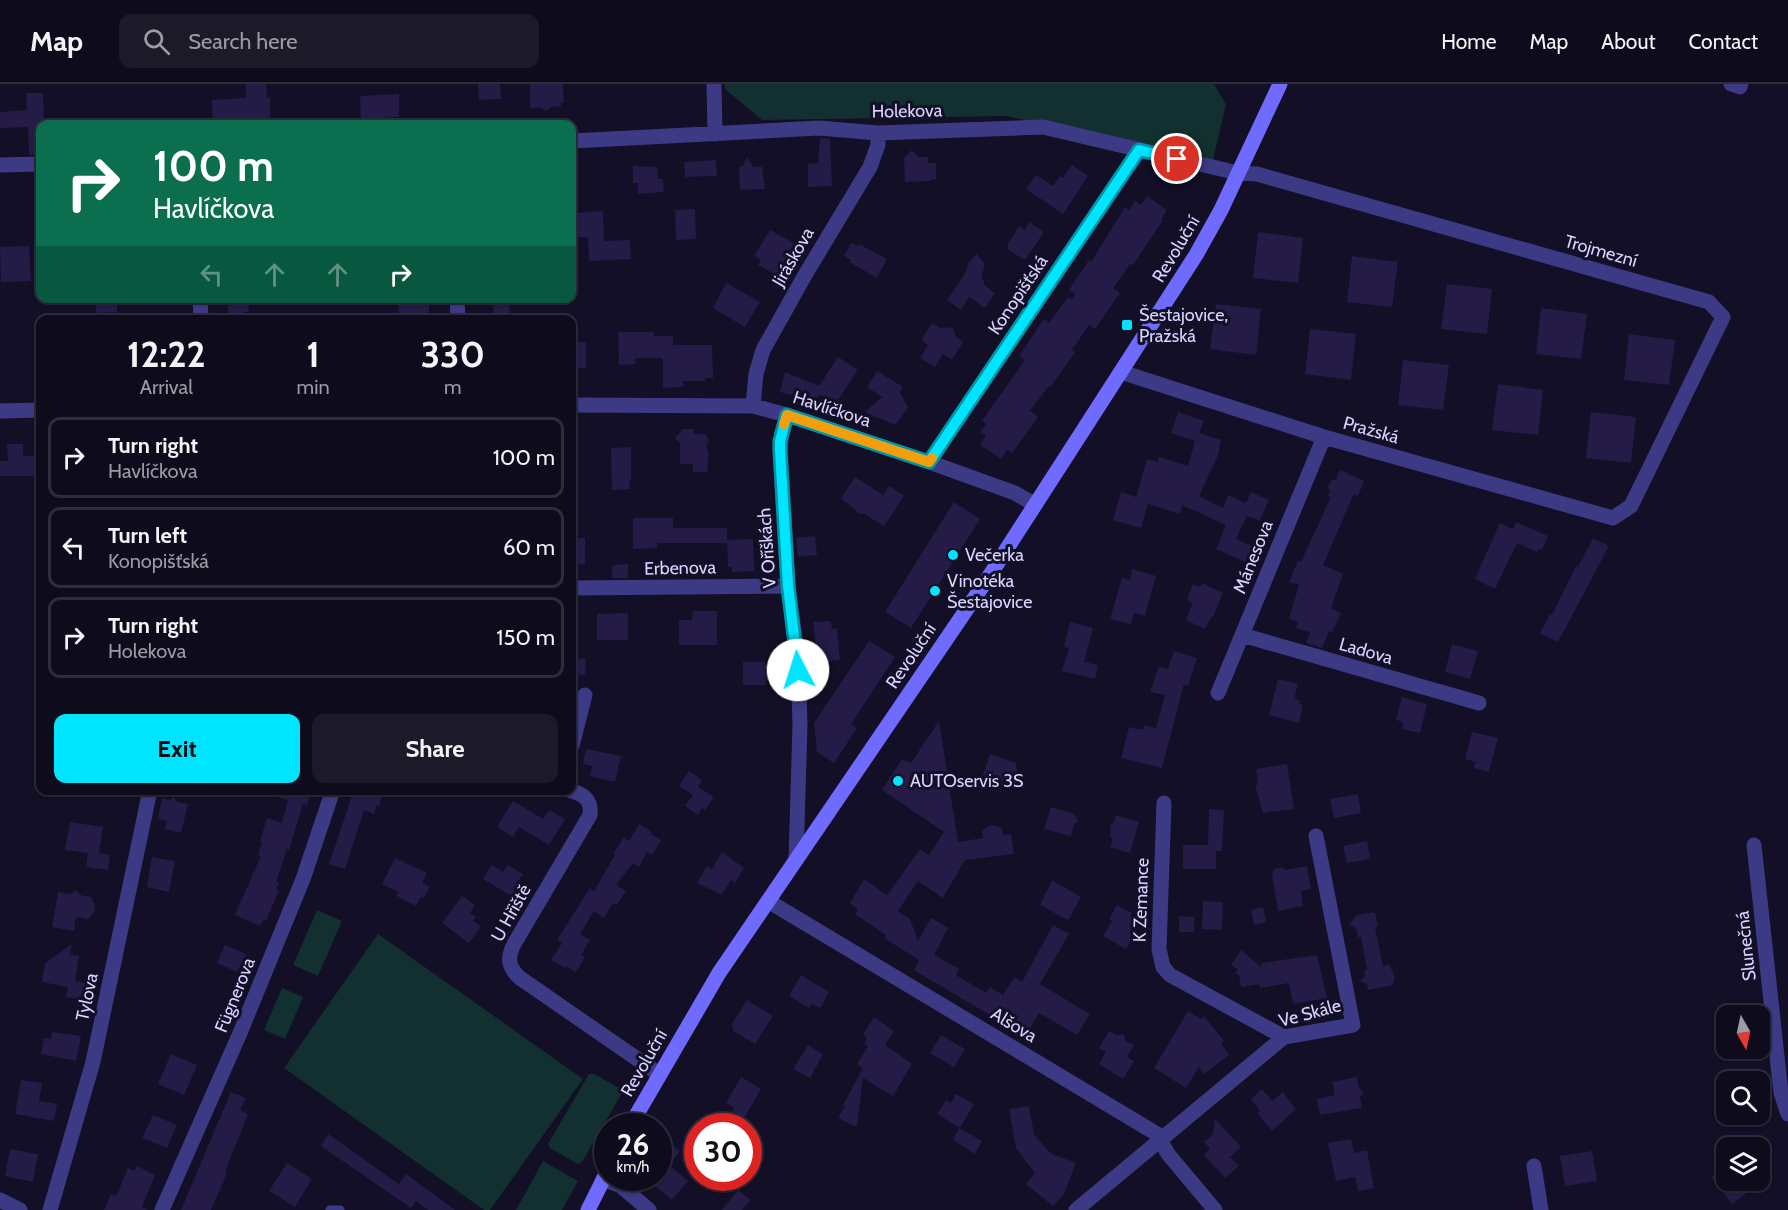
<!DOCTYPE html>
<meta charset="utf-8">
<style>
body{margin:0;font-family:Cabin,sans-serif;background:#1c1929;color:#f1f3f6;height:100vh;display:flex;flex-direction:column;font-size:22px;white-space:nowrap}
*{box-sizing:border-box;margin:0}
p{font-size:20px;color:#9b9ba3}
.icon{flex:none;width:33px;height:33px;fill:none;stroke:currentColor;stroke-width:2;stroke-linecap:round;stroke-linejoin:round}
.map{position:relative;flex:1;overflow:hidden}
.panel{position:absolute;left:36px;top:231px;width:540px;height:480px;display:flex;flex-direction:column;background:#0e0b1c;border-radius:12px;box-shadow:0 2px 4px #0004,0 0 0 2px #2e2b3b}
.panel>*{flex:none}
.top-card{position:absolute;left:36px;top:36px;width:540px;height:183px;border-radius:12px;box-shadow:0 2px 4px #0004,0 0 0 2px #2e2b3b;background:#0b6e4f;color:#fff;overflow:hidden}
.needle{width:39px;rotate:171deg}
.controls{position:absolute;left:1716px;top:921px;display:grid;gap:12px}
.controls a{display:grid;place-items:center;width:54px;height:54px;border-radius:12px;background:#0e0b1c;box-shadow:0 2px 4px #0004,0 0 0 2px #2e2b3b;font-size:30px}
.speed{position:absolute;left:594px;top:1029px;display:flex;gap:12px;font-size:30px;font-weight:700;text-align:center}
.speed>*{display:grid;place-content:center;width:78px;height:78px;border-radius:50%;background:#0e0b1c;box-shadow:0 2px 4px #0004,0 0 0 2px #2e2b3b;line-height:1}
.speed small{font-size:15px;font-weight:400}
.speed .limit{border:9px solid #d22;background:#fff;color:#111}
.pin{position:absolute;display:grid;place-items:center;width:51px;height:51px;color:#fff;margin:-26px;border:3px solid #fff;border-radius:50%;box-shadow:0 2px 6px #0007}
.me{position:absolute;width:66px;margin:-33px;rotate:355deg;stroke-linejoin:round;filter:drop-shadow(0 0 4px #0008)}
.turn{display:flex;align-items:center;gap:21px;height:126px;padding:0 18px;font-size:27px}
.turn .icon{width:78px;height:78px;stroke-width:2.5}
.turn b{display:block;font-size:42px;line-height:51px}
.lanes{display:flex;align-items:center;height:57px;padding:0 18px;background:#0003;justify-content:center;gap:30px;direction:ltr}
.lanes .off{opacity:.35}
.eta{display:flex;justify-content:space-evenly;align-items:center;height:102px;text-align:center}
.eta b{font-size:36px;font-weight:700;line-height:42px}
.action{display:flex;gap:12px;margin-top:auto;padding:12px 18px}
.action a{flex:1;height:69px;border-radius:12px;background:#00e5ff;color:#111;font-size:24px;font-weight:700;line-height:69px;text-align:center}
.action a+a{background:#1c1929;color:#f1f3f6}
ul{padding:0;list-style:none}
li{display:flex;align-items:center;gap:18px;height:81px;margin:0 12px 9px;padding:0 6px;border:3px solid #2e2b3b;border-radius:12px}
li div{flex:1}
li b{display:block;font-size:22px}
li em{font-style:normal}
header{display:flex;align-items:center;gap:36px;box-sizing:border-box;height:84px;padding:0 30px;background:#0e0b1c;border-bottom:2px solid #2e2b3b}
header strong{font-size:28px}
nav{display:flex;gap:33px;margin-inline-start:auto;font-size:21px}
.search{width:420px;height:54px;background:#1c1929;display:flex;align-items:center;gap:15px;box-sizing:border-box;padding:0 21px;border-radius:12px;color:#9b9ba3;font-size:22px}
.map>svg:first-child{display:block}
.green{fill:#12302f}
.building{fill:#241b47}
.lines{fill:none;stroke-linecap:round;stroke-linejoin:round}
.lane{stroke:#3d3a85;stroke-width:9}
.street{stroke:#3d3a85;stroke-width:15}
.secondary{stroke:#6f6bff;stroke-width:15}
.route-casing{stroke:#0095a6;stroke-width:15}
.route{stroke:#00e5ff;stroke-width:10}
.slow{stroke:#f59e0b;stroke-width:10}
.poi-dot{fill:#00e5ff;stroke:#130f26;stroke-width:2}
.labels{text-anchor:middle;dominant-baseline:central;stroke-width:6;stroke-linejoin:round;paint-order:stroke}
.street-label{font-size:18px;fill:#d9d4ff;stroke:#130f26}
.poi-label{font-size:18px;fill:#d9d4ff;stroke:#130f26;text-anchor:start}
</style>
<header>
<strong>Map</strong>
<div class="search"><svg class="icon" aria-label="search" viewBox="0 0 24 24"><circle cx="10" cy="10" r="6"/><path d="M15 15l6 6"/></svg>Search here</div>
<nav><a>Home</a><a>Map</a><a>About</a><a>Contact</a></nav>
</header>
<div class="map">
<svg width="1788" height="1126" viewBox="0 0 1788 1126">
<rect width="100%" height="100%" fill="#130f26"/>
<!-- green -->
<path class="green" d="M724,0H1214L1226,20L1213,76L1006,32L762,36L726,6Z
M317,826L342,837L318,892L293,881Z
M378,850L583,995L490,1126H484L284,984Z
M282,904L303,913L285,955L264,946Z
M589,990H594L621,1005L622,1009L582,1078L578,1080L550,1064L548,1060Z
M543,1077L578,1097L562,1126H516Z"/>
<!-- building -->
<path class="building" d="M246,0H266L267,13L270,14V40H213L212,16L246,14Z
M478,0H500L501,15L479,16Z
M530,0H563L564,19H561V22L552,23L546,27L539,23L530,24Z
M26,9H43L44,40H40V70L29,71L28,43L0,44V28L27,26Z
M399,10V33L361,35L360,12Z
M820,54L830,55L832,102L808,103V80L818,79Z
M912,66L918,73H928V79H936V95H931V97L905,98L904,74Z
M747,73L753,83H762L765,105L740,106L739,83L743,82Z
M716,76L717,92L685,93L684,78Z
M1072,81L1088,92L1063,130L1026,105L1036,91L1053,102L1060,92L1063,94Z
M633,82L657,83L658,95H663L664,108L638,110V99H633Z
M1147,112L1167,126L1161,135L1163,136L1133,181L1130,180L1113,204L1120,209L1095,245L1089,241L1072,266L1075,268L1050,304L1048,303L1030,327L1038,333L1033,340L1012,369L1007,366L1001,375L980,361L986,352L980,348L986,340L982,337L1025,276L1019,272L1044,235L1049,239L1068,213L1073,215L1075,210L1069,206L1089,176L1091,178L1125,123L1129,126L1135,117L1141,121Z
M695,125L696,155L676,156L675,126Z
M603,127L604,157L630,156L631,175L589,177L588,153H578L577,129Z
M1029,138L1044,148L1025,176L1008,166V160L1019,142L1025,146Z
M770,146L794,159L783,179L785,180L778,192L758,181L761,176L754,172Z
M1258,148L1303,154L1298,199L1253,194Z
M851,159L858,162L859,160L887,175L877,194L849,178L851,176L844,172Z
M29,162L31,197L1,198L0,163Z
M977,170L985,180L981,194L984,197V201L995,209L985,224L969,213L961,226L947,216L966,188L968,179Z
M1352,172L1398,178L1392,223L1347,218Z
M726,199L760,218L745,243L713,224Z
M1447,200L1492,205L1487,250L1441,245Z
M228,214H248L249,228H244V232L228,233Z
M398,214H429V236H399Z
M492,214H509L510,236H495Z
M95,215H117V228L96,229Z
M1216,220L1261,225L1256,271L1210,265Z
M1541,224L1587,230L1581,275L1536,270Z
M932,239L940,244L953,243L956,253L963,258L952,276L943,270L935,283L920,274L928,261L921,256Z
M1310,245L1356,250L1351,296L1305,290Z
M618,248H654V252H673V261H712L713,294H705V297H683L684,303L663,304V274H635L636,280L619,281Z
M1629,250L1675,256L1669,301L1624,296Z
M572,258H586V284H572Z
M838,273L858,286L838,316L819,311L815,317L780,308L785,288L819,302Z
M1403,276L1449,281L1443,326L1398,321Z
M877,287L903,303L900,308L908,324L895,341L865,328L882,313L867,303Z
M1498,300L1543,306L1538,351L1492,346Z
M1178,328L1204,337L1199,349L1221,356L1218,371L1199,412L1223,424L1228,411L1246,419L1251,408L1269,416L1260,437L1247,432L1236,455L1252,462L1245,478L1216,465L1226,441L1182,421L1180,430L1148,420L1141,444L1113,436L1121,408L1136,413L1147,375L1158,378L1159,373L1188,382L1195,357L1171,349Z
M1591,328L1636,333L1631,379L1586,374Z
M683,345H694V350H706L709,357L706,362L709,369L707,388H693V380H680V359L675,354Z
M7,360H23V372L40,371V392H0V377H8Z
M631,363V397H629L630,405L612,406L611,364Z
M1340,386L1364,397L1358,412L1354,410L1349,421L1323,481L1343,490L1331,524L1341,529L1332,549L1329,547L1322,564L1306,559L1310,548L1296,544L1298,538L1289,535L1299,501L1289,498L1298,477L1301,478L1331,413L1328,412L1330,407L1328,403L1332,395L1336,396Z
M855,393L883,411L889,402L904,412L884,442L864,430H860L841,414Z
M954,418L980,435L911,544L885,528Z
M633,434H673V444H727V459H657V464L633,465Z
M1516,438L1548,452L1542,466L1538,465L1537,468L1517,459L1495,505L1475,495L1500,439L1513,445Z
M815,452L817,471L798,473L796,454Z
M572,454H585V480L572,481Z
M1593,454L1609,462L1558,558L1540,549L1550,530L1552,531L1576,482L1578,483Z
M753,455L754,487L732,488V483H728L727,456Z
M628,480V494H612V481Z
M1132,485L1156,492L1145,532L1134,529L1131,540L1110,535L1122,494L1130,496Z
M1202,499L1223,509L1213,533L1212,532L1205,545L1186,536L1193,519L1187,516L1193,500L1200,503Z
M693,527H717V561H679V536H692Z
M628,529V556H597V530Z
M831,537L832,545L837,544L840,576L818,578L813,538Z
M1070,538L1093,544L1084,578L1098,581L1095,595L1062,587L1069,564L1064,563Z
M869,557L895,573L851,640L857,644L834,679L817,668L814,639Z
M1452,560L1478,567L1470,595L1445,588Z
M1174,567L1197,574L1188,602L1184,600L1162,684L1121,674L1129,643L1143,646L1145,641L1156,644L1165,611L1150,608L1159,582L1168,585Z
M572,574L586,575L585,591L572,590Z
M743,578H766V601H743Z
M1278,595L1298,600L1294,615L1300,616L1299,620L1303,621L1299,639L1269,631Z
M1402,613L1427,620L1420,649L1402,645L1403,638L1396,636Z
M939,637L958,758L983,754L982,747L989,742L994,741L1002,744L1003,751L1011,750L1014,770L965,776L943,814L918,797L898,827L910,835L918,857L931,834L948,844L934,871L959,885L956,891L986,909L990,903L1003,911L1014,893L1022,898L1053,841L1069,850L1040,900L1090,930L1077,951L1039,929L1028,948L1016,940L1013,945L914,886L919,876L884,854L886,851L855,830L858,825L850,819L864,795L887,811L920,765L929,771L944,748L882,706L902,675L911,679Z
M1472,648L1498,654L1489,688L1474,684L1476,678L1465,675Z
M586,665L621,672L615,698L590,692L592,682L583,680Z
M990,670L1016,679L1017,687L1015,692L1009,698L1003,695L1000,704L981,697Z
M1287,680L1294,725L1263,729L1255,701L1258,700L1256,685Z
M689,687L702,696L698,703L714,713L705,726L702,724L698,731L685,722L693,711L679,702Z
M270,706H311L307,721L303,720L289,766L287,765L276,798L279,799L276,805L279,806L266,837L263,836L260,842L235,831L261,772L258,771L262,758L260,757L267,734L282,739L288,716L269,711Z
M354,706H384L379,722L377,721L374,730L364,726L345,785L329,780Z
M1358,710L1361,729L1334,734L1330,715Z
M174,713L177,718L188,720L181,749L165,745L167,737L158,735L162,714L170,716Z
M513,717L543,735L549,726L565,735L549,761L519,743L513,753L497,743Z
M1051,723L1074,730L1079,738L1074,740L1071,752L1044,745Z
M1209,725L1224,726L1222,767H1216V785H1183V761H1208Z
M1116,731L1139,738L1130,769L1110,763L1113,755L1110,753L1111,747L1110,741L1114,738Z
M70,738L103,743L99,769L110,771L108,786L86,783L88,769L65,766Z
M639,740L652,748L651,750L661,756L652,771L647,768L639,783L633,779L616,801L626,807L617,821L613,819L604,834L594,827L580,850L590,856L581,871L585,873L576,888L566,882L565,884L551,876L562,859L557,856L590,804L594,807L615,771L613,770L624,753L629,757Z
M1367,757L1370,775L1347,779L1343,762Z
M722,768L744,784L735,799L731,796L722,811L697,799L707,782L712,785Z
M152,773L175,777L169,808L147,803Z
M395,774L427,789L422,799L430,803L424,814L421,813L416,822L397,812L399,808L382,800Z
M491,781L503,788L507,781L523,790L518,797L521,799L513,813L483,795Z
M1307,782L1311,805L1301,807L1303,822L1278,827L1272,791L1274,785L1282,783L1285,786Z
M1052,796L1081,813L1068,836L1040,821Z
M76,806L80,811L91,813L95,822L94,828L88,835L76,833L74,847L52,843L58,808L71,810Z
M462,812L475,821L470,829L476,833L473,837L481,842L469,859L442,839Z
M1203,817L1223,818L1222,846L1202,845Z
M1117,821L1132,829L1130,832L1141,838L1126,865L1103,852L1112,837L1109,835Z
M1263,823L1266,838L1254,841L1251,826Z
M1375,828L1378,842L1375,843L1383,882L1389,880L1395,893L1393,901L1368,906L1367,900L1360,897L1365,892L1364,886L1367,885L1361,853H1358L1356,844L1349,840L1357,831Z
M1179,832L1194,833V848H1179Z
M72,860L70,871L79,872L75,897L88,899L85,916L66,913L68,903L42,898L45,879Z
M225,861L246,870L237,888L217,879Z
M1241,866L1262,884L1261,879L1317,871L1327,914L1293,920L1289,899L1260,904L1259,900L1241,903L1239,891L1235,889L1238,885L1231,881Z
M801,891L829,908L820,924L812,920L809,924L789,912Z
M747,916L773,932L755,960L733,947L732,940Z
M1188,927L1201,935L1204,932L1224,957L1221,959L1229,971L1204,990L1199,983L1186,1004L1154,984Z
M874,933L894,947L885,961L912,980L893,1012L863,994L857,1043L838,1034L845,1022L843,1021L863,984L857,980L868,962L864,960L867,954L863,951Z
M1109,947L1117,951L1124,950L1126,957L1134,961L1127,973L1134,977L1123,995L1099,980L1106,968L1099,964Z
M52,948L81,952L76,977L41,970L44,954L51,955Z
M941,951L965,965L954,983L930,969Z
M808,961L823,970L810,994L793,985Z
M171,970L197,981L184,1011L158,1000Z
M741,993L761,1005L743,1036L731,1029L734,1024L726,1019Z
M1357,993L1359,1004L1364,1008L1360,1013L1362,1024L1320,1031L1317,1015L1335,1011L1332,998Z
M21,996L42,999L39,1017L57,1020L54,1037L15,1030Z
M1262,1005L1272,1017L1283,1008L1296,1025L1272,1047L1257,1029L1260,1027L1251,1015Z
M231,1008L246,1014L240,1026L248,1030L225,1088L227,1089L211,1126H181Z
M956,1010L974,1020L960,1044L937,1030L946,1016L951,1019Z
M1029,1022L1034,1050L1050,1069L1076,1079L1064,1110L1053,1122L1026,1100L1035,1089L1016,1064L1009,1025Z
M153,1031L177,1041L167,1064L142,1054Z
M1215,1035L1241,1063L1230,1073L1239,1082L1225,1094L1204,1071L1210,1065L1204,1058L1213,1050Z
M959,1044L982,1057L975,1070L953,1056Z
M328,1050L399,1100L406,1090L455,1126H428L416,1117L411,1124L321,1062Z
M1351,1055L1354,1069L1367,1066L1374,1104L1358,1107L1355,1093L1336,1097L1328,1059Z
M667,1056L680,1067L669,1081L688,1097L672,1116L646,1094H658V1067Z
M10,1065L38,1070L33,1098L5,1092Z
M1592,1067L1597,1097L1565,1102L1560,1072Z
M287,1079L312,1095L295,1123L269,1107Z
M1726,1081V1096H1746L1752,1105L1732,1120L1711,1093Z
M137,1082L155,1091L142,1123L148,1126H104L111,1110L115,1112L118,1108L128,1084L134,1087Z
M738,1106L751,1116L742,1126H722Z"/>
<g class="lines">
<!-- lane -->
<path class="lane" d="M330,1126H340"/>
<!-- street -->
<path class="street" d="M714,0L715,50
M1731,0L1740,3L1741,0
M572,57L819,44L878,49L1043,43L1238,89L1257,90L1709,218L1723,233L1631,422L1613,434L1324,353L1121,288
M0,81L40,80
M200,214L201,236
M457,214L458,236
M572,321L753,322L787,331L929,378L1015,409L1034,420
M753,322L756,290L763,266L805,191L870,83L878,61V49
M0,327L40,326
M787,331L782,348L780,366L788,502L796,563L799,608L800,641L796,776
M929,378L1139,66
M572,504L788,502
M1242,551L1479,619
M1218,609L1324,353
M572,662L585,611
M569,706C583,710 592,715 590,731L514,860C507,874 508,883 520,894L659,990
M1164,719L1159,865L1163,883L1170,891L1284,953
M1754,761L1781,1009L1788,1030
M768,817L1157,1050L1168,1070L1215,1126
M1534,1082L1541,1126
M603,1095L621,1102L649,1126
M0,1116L20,1126
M50,1126L93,978L150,706
M162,1126L240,949L303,795L333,706
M1076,1126L1284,953L1353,941L1316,752"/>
<!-- secondary -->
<path class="secondary" d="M630,1042L719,889L988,494L1196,171L1221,126L1280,0
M588,1126L608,1086"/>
</g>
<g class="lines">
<defs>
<path id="route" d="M798,586L788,502L780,366V357L787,331L929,378L1139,66L1177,75"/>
</defs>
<!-- route casing -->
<use href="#route" class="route-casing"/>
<!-- route -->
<use href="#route" class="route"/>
<!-- slow -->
<path class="slow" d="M784,340L787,331L929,378L932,374"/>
</g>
<!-- markers -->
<g class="poi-dot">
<rect x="1121" y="235" width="12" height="12" rx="3"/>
<circle cx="953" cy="471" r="6"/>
<circle cx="935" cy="507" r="6"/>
<circle cx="898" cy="697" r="6"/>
</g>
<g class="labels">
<!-- street labels -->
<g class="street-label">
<text transform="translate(907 27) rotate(-1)">Holekova</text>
<text transform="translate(1176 165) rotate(-59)">Revoluční</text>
<text transform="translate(1601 167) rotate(16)">Trojmezní</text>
<text transform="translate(793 173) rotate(-60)">Jiráskova</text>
<text transform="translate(1018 211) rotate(-56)">Konopišťská</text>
<text transform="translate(832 325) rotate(18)">Havlíčkova</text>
<text transform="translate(1371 346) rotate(16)">Pražská</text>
<text transform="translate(767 464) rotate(-94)">V Oříškách</text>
<text transform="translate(1253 473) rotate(-68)">Mánesova</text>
<text transform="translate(680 484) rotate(-1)">Erbenova</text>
<text transform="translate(1366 567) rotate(16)">Ladova</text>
<text transform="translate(911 572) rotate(-56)">Revoluční</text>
<text transform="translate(1141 816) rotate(-88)">K Zemance</text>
<text transform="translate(511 829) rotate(-61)">U Hřiště</text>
<text transform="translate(1746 862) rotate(-96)">Slunečná</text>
<text transform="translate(235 911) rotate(-68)">Fügnerova</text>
<text transform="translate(87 913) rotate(-78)">Tylova</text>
<text transform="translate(1310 929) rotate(-15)">Ve Skále</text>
<text transform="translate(1014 941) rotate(31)">Alšova</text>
<text transform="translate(644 979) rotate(-60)">Revoluční</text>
</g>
<!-- poi labels -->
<g class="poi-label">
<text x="1139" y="231">Šestajovice,<tspan x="1139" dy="21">Pražská</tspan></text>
<text x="965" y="471">Večerka</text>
<text x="947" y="497">Vinotéka<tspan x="947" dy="21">Šestajovice</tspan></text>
<text x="910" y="697">AUTOservis 3S</text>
</g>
</g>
</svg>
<div class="controls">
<a><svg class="needle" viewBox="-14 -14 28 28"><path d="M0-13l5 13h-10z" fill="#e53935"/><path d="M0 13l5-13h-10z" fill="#9b9ba3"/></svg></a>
<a><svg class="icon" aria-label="search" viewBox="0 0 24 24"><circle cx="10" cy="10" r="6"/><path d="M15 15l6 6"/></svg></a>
<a><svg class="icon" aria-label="layers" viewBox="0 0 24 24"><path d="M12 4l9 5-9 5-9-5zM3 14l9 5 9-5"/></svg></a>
</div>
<div class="speed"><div>26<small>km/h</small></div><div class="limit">30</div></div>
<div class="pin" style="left:1177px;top:75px;background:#d93025"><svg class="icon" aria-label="arrive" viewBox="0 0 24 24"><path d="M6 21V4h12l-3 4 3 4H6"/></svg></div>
<svg class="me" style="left:798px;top:586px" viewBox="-20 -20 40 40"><circle r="19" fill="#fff"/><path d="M0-13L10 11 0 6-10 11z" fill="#00e5ff"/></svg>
<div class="top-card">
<div class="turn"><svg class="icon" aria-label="right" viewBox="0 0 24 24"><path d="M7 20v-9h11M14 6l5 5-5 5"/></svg><div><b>100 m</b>Havlíčkova</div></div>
<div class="lanes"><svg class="icon off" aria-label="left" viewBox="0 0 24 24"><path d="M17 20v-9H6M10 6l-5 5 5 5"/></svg><svg class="icon off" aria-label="ahead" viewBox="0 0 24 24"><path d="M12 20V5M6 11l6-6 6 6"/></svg><svg class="icon off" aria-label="ahead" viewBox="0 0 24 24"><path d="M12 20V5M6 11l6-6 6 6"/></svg><svg class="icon" aria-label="right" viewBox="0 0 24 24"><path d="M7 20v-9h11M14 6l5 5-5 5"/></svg></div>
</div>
<section class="panel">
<div class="eta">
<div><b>12:22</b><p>Arrival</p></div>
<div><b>1</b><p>min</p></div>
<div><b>330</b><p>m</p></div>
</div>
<ul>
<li><svg class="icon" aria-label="right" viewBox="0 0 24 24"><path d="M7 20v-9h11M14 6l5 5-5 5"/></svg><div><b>Turn right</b><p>Havlíčkova</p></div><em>100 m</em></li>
<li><svg class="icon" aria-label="left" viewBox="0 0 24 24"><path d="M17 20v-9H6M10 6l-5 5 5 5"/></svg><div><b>Turn left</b><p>Konopišťská</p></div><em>60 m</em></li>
<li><svg class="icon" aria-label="right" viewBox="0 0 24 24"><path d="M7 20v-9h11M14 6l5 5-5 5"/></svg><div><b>Turn right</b><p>Holekova</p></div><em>150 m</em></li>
</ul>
<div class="action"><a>Exit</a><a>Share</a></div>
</section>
</div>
